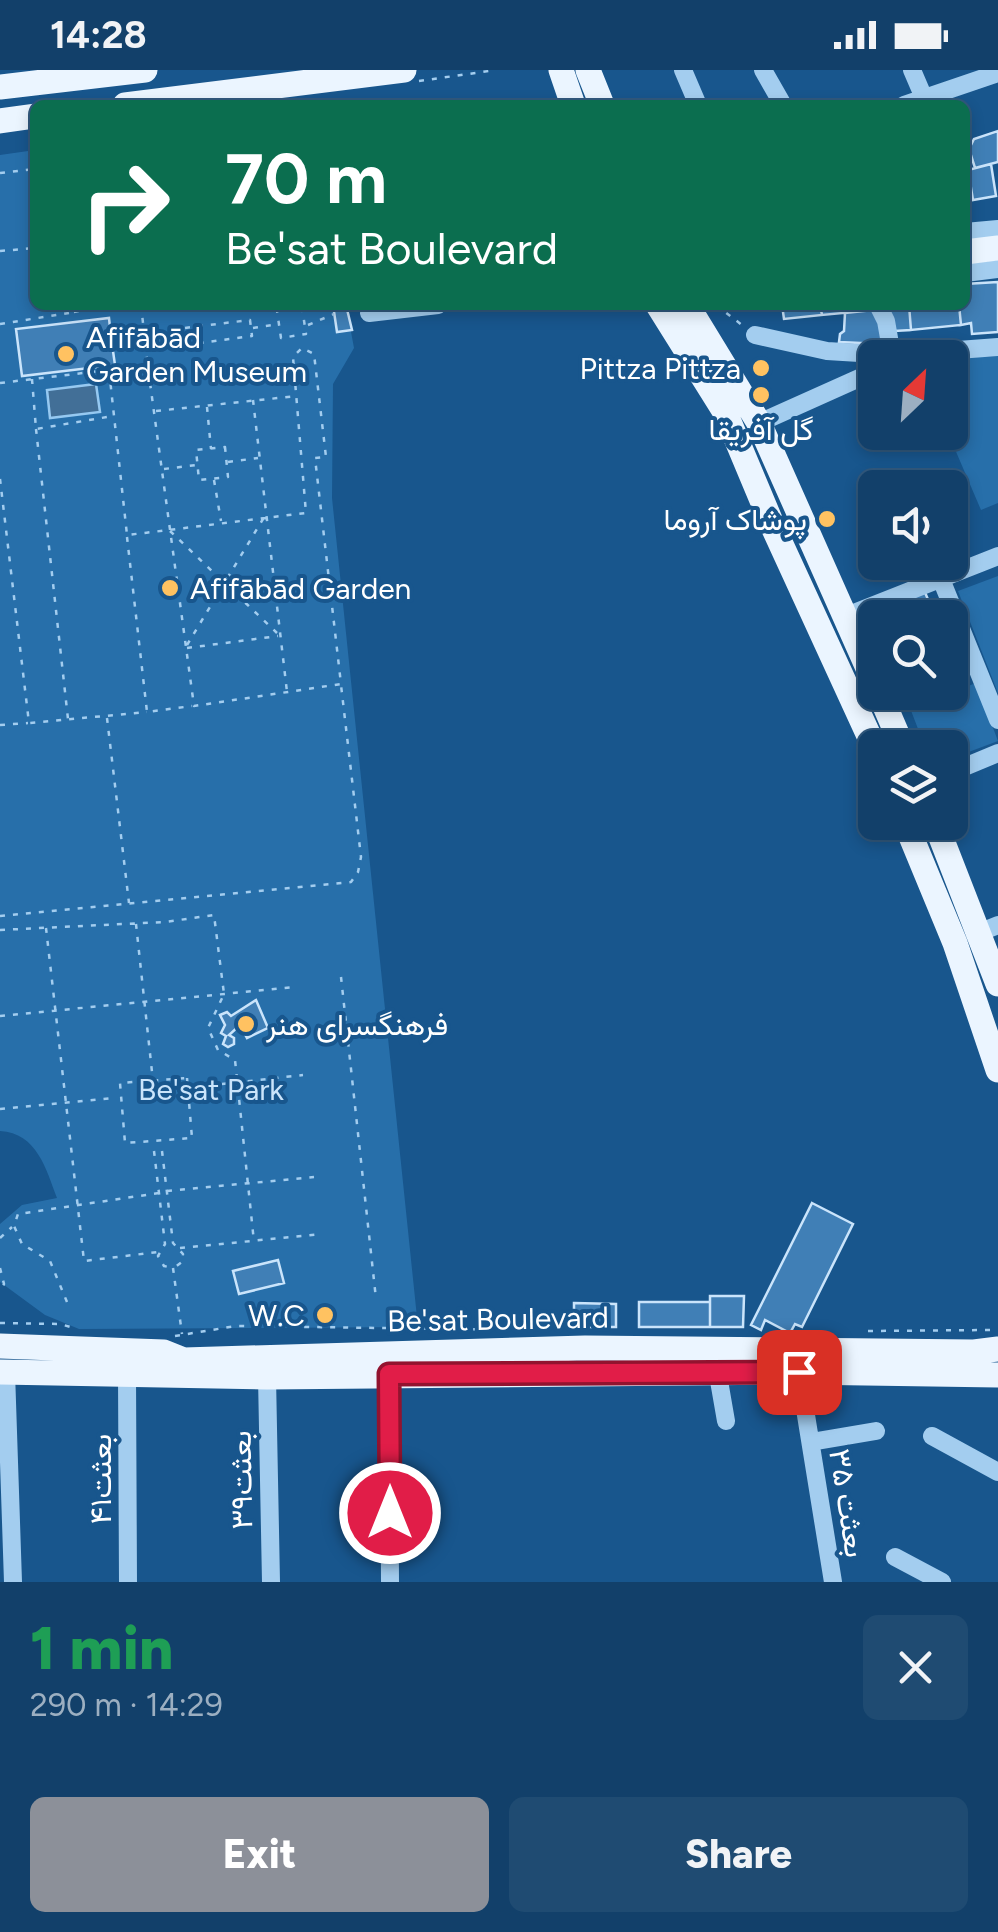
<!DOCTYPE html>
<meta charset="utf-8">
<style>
body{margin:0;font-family:Figtree,Vazirmatn,sans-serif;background:#1f4b72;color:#f1f3f6;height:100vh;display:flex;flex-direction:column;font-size:38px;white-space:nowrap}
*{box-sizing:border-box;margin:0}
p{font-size:32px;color:#9cafc1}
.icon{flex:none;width:55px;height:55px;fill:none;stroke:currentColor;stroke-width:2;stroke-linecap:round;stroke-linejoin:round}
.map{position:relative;height:1512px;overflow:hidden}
.side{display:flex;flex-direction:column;background:#12406a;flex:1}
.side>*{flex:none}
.hud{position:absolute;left:30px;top:30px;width:940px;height:210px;border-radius:15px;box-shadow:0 5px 15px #0003,0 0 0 2px #31597e;background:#0b6e4f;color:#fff;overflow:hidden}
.needle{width:65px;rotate:25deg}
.buttons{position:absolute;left:858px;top:270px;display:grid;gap:20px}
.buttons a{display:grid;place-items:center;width:110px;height:110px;border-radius:15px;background:#12406a;box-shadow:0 5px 15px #0003,0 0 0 2px #31597e;font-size:50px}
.pin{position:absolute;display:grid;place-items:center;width:85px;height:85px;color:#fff;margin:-42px;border-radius:20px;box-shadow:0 5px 15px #0006}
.me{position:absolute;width:110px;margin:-55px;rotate:0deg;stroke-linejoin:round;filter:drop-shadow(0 0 8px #0008)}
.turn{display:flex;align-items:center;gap:35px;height:210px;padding:0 30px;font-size:45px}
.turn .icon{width:130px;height:130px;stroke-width:2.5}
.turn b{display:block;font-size:70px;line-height:85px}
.round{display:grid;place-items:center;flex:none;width:105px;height:105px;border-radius:15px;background:#1f4b72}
.headline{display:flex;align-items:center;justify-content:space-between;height:170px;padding:0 30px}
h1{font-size:60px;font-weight:800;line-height:75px;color:#1e9e55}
.cta{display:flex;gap:20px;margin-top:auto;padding:20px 30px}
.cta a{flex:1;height:115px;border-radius:15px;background:#8c9099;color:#fff;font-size:40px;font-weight:800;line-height:115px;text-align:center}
.cta a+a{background:#1f4b72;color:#f1f3f6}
.status{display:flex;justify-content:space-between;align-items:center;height:70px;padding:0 50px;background:#12406a;direction:ltr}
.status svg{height:28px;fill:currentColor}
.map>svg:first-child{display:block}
.green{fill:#276faa}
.water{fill:#426f97;stroke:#96c9f1;stroke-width:2.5}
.building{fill:#407fb6;stroke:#cae4fb;stroke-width:2.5}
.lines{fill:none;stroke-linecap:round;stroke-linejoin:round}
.path{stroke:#a3cdef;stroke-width:2.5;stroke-dasharray:5 8;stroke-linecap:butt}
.minor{stroke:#a3cdef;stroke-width:18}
.major{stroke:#ebf5ff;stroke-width:25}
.route-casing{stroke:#92132f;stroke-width:25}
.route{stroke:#e11d48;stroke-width:18}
.poi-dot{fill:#ffc261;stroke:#18568d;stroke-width:4}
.labels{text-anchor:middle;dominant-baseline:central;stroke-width:8;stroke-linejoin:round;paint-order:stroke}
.poi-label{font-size:30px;fill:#fff;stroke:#18568d;text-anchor:start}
.park-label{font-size:30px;fill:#cae4fb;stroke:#18568d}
.street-label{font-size:30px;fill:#fff;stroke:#18568d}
</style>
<div class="status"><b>14:28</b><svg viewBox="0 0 49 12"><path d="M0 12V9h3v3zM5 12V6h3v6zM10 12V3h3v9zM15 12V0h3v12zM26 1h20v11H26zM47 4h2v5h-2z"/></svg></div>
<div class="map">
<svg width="998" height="1512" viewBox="0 0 998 1512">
<rect width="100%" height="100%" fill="#18568d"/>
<!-- green -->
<path class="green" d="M35,80V235H346L354,278L333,314L332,428L418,1257L79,1259L45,1245L0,1212V1154L22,1135L57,1128C46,1099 37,1063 0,1061V85Z
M998,286V433L981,440L948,363L950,288Z
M998,506V623L958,521Z
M976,613L998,671L950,689V678L925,677L910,638Z"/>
<!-- water -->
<path class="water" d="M96,314L100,342L50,348L47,320Z"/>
<!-- building -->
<path class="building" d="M998,61V92L975,98L969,79L974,69Z
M991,94L996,126L973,130L968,100Z
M998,212V262L972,264L971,253L961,255L959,235H965V214Z
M333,235H346L352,260L337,262Z
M782,235H820L822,245L784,249Z
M820,235H873L864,236L865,241L822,245Z
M873,235L883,252V274L839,272L840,264L844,261L845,243L865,241L864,236Z
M884,235H909L911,260L894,261Z
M909,235H959L961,255L911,260Z
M109,248L111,267L117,266V270L118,273L112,274L115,295L22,306L16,259Z
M924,520L934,544L926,548H881L878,539Z
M256,930L268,958L247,968L240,955L229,965L234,968V974L228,977L223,974L226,966L221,963L225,955L220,945L227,942L231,946Z
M812,1133L853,1154L802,1257L795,1254L790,1263L765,1250L761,1260L751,1255Z
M278,1190L284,1213L239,1224L233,1201Z
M710,1226H744L743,1257H710Z
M639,1232H710V1257H639Z
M574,1233L616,1234V1257H574Z"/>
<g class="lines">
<!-- path -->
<path class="path" d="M419,11L496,0
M0,103L35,99
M0,181L35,178
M68,235L69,243L109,235
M141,235L148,298L109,300L127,465C187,458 247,450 306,443L293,287L302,278L314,284L326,387L315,388L341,614L194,636L148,298
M716,235L742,255
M302,237L306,264L281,268L277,241Z
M250,250L252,266L178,276L176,259Z
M0,254L69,243
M308,255L334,244
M253,258L279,254
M117,270L176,267
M32,309L36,359L113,346
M0,313L108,300
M253,330L287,622
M207,337L211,379
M156,341L297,326
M36,359L68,649
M225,377L228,407L199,410L196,380Z
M228,392L258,388
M164,399L196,395
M0,409L29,653L147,642
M214,410L221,451
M170,461L277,563
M127,467L147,642L192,636
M187,575L263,449
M187,578L278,566
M107,648L129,833
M0,655L28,653
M870,695L875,708
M0,846L351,812L358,802L361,787L341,615
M136,854L152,1002
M46,858L84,1191L158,1182
M0,860L165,852L214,845L224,924L208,958L218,980L235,990L254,1172
M341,907L376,1229
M0,946L295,917
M187,1008L192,1068L125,1073L120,1013Z
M196,1017L303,1005
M0,1039L113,1028
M154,1081L165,1174L158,1186L164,1196L173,1198
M162,1081L173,1173L183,1184L182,1192L174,1198
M167,1121L314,1107
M0,1168L12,1157
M180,1178L322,1164
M0,1198L4,1214L0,1222
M173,1198L182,1264
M67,1232L50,1191L22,1174L14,1156L18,1144L159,1123
M0,1253L60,1254L77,1259
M868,1261L990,1260
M175,1266L236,1256L526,1260"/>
<!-- minor -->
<path class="minor" d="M683,0L698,35
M763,0L783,35
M912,0L927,35
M904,35L998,3
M965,162L998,159
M965,203L998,199
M878,235L886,251L892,285
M369,243L438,235
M755,265L827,281L892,285L998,277
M759,353L875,301
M923,492L932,512
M941,509L998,650
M846,546L998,486
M950,703L998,683
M978,863L998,855
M6,1302L13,1512
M799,1302L833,1512
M389,1304L390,1512
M127,1305L128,1512
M718,1305L726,1351
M267,1307L271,1512
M932,1366L998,1402
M811,1372L876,1361
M895,1487L942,1512"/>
<!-- major -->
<path class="major" d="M561,0L573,35
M588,0L602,35
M0,17L145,0
M125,35L404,0
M0,51L35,46
M965,182L998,178
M658,235L725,342L774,459L875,679
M687,235L759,353L875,614
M879,622L903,678
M905,752L955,873L998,1000
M935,752L998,914
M0,1276L164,1282L184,1290L585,1278L974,1282L998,1279
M0,1302L267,1307L799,1302L998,1305"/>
</g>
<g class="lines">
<defs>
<path id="route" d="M390,1443L389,1304L799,1302"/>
</defs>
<!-- route casing -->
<use href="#route" class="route-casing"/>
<!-- route -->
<use href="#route" class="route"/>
</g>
<!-- markers -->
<g class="poi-dot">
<circle cx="66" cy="284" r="10"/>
<circle cx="761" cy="298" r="10"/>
<circle cx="761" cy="325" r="10"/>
<circle cx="827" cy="449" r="10"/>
<circle cx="170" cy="518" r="10"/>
<circle cx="246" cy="954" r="10"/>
<circle cx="325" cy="1245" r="10"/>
</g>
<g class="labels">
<!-- poi labels -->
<g class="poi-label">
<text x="86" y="267">Afifābād<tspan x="86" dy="34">Garden Museum</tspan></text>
<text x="741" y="298" text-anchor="end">Pittza Pittza</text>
<text x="761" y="359" text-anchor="middle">گل آفریقا</text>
<text x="807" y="449" text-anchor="end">پوشاک آروما</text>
<text x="190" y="518">Afifābād Garden</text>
<text x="266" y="954">فرهنگسرای هنر</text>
<text x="305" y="1245" text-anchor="end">W.C</text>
</g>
<!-- park labels -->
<g class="park-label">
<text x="211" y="1019">Be'sat Park</text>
</g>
<!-- street labels -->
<g class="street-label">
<text transform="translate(498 1249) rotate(-1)">Be'sat Boulevard</text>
<text transform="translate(100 1409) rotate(-90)">بعثت۴۱</text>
<text transform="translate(241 1410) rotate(-91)">بعثت۳۹</text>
<text transform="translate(848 1433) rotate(81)">۳۵ بعثت</text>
</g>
</g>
</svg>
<div class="buttons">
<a><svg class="needle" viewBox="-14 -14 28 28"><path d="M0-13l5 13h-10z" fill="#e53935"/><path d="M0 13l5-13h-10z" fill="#9cafc1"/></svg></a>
<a><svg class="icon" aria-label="sound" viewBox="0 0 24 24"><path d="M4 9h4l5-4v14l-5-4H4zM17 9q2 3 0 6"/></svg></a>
<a><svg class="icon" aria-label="search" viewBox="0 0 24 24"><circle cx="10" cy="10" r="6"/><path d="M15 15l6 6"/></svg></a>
<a><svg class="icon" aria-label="layers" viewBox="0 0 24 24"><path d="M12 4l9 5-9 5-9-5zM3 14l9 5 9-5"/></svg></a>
</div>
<div class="pin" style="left:799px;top:1302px;background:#d93025"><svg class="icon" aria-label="arrive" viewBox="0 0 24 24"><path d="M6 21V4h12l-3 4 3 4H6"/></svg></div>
<svg class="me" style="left:390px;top:1443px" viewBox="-20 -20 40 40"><circle r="17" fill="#e11d48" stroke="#fff" stroke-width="3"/><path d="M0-11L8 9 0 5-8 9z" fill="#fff"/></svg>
<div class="hud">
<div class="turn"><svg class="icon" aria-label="right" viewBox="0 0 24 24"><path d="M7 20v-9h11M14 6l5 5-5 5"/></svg><div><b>70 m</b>Be'sat Boulevard</div></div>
</div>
</div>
<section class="side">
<div class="headline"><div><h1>1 min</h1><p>290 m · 14:29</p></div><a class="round"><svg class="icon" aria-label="close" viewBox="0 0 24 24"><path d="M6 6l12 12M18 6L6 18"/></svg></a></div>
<div class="cta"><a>Exit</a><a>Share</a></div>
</section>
